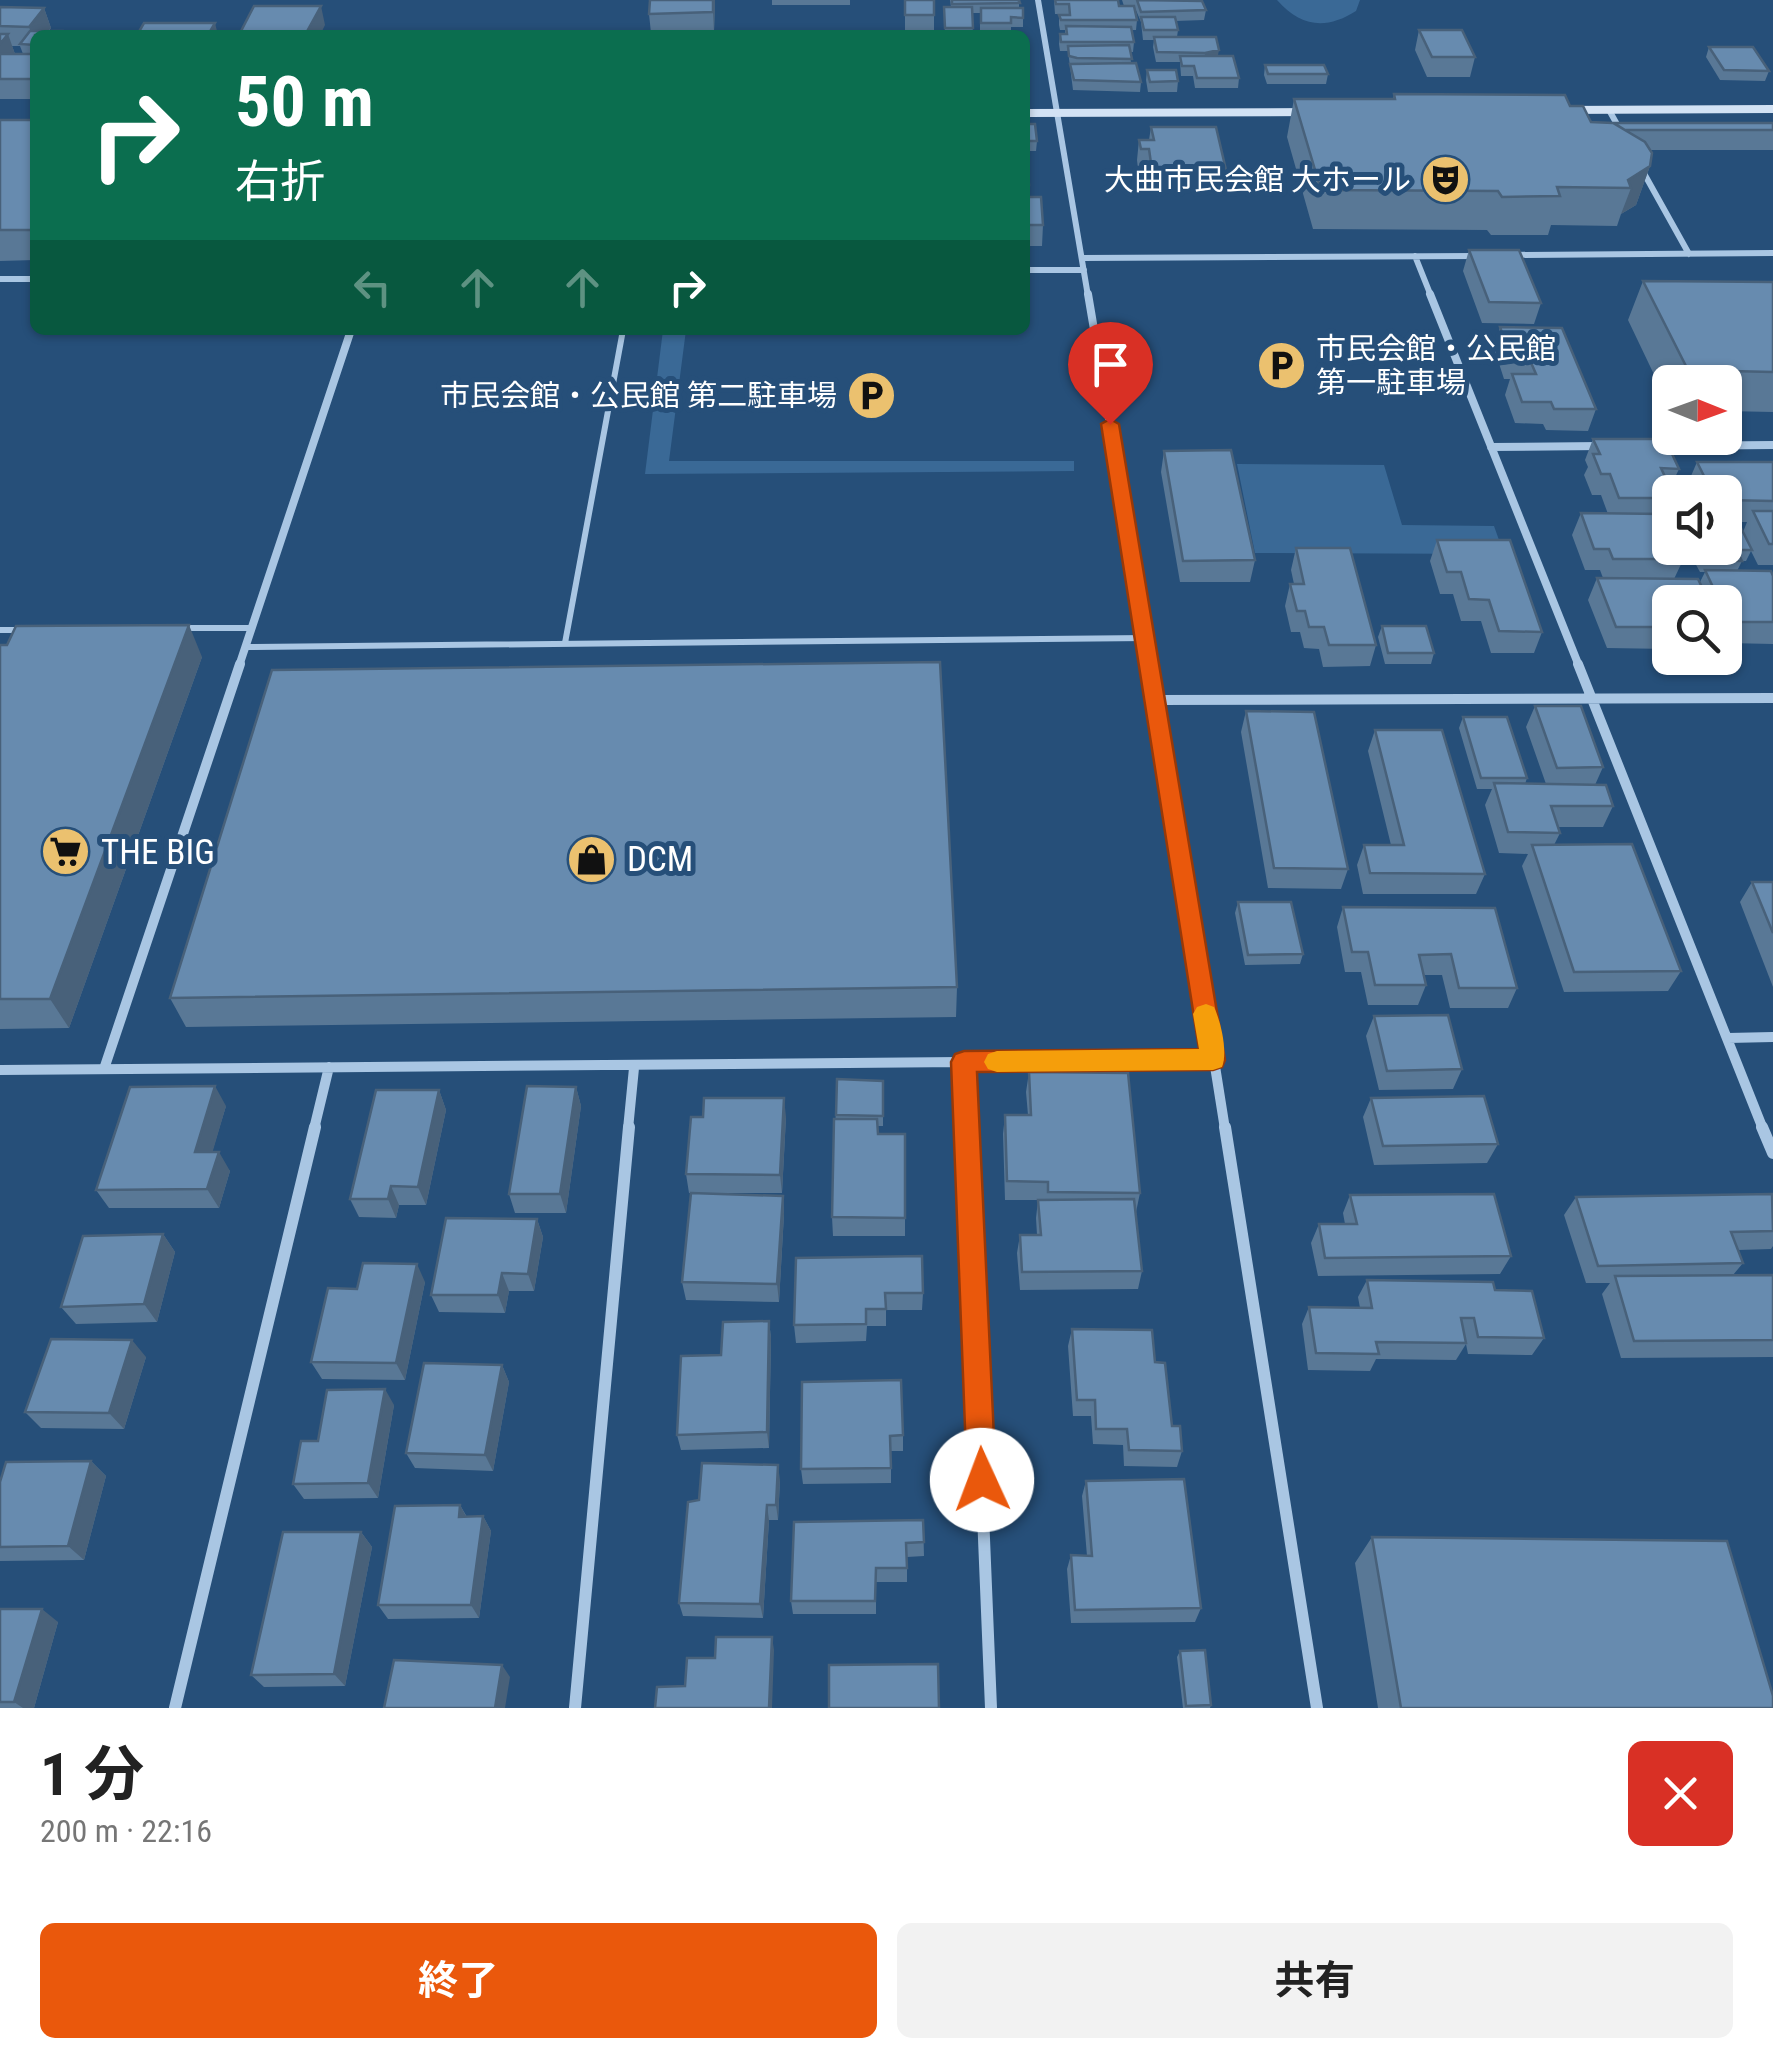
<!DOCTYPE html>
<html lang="ja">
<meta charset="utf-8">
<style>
body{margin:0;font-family:"Roboto Condensed","Noto Sans JP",sans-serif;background:#f2f2f2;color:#222;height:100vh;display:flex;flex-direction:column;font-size:38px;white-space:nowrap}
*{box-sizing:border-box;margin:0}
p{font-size:32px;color:#767676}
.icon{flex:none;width:55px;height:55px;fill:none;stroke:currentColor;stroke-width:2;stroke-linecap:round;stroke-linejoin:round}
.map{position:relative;height:1708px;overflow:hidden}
.details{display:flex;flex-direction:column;background:#fff;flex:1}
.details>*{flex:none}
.top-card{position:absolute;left:30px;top:30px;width:1000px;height:305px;border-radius:15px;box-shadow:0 2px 8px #0004;background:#0b6e4f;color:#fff;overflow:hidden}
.needle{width:65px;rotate:91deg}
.tools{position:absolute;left:1652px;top:365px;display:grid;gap:20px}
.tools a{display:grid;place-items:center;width:90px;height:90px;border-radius:15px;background:#fff;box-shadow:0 2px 8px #0004;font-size:50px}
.pin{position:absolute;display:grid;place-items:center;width:85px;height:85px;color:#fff;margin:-102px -42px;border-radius:50% 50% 50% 0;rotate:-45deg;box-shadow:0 0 10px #0007}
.pin .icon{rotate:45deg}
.me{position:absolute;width:110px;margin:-55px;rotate:358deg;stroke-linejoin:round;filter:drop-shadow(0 0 8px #0008)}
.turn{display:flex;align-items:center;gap:35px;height:210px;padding:0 40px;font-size:45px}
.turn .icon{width:130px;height:130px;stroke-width:2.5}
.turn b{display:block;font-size:70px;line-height:85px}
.lanes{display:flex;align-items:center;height:95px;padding:0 40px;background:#0003;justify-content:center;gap:50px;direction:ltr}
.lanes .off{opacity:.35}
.round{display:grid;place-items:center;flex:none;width:105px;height:105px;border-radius:15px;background:#f2f2f2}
.summary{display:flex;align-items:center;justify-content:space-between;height:170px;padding:0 40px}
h1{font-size:60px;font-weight:700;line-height:75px}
.action{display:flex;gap:20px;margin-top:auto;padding:20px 40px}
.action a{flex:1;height:115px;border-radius:15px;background:#ea580c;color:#fff;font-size:40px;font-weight:700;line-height:115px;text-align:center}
.action a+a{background:#f2f2f2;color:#222}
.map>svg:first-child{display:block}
.green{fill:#3a6996}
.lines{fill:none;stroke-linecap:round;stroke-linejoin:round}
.lane{stroke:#a9c6e3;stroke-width:6}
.street-far3{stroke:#a9c6e3;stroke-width:6}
.street-far2{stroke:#a9c6e3;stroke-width:8}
.street-far1{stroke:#a9c6e3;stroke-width:10}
.street{stroke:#a9c6e3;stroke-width:12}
.secondary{fill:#d2e2f4;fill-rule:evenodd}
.wall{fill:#597896;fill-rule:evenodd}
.shaded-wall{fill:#48617a}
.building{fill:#678baf;stroke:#48617a;stroke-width:2.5}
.route{fill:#ea580c;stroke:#983908;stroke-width:2.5}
.slow{fill:#f59e0b}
.labels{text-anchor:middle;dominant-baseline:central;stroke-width:10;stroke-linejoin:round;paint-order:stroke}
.far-poi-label{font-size:30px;fill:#fff;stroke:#264f79;text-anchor:end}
.poi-label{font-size:35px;fill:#fff;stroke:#264f79;text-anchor:start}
</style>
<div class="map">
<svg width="1773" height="1708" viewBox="0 0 1773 1708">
<rect width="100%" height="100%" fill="#264f79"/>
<!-- green -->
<path class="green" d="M1277,0H1360L1356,11C1326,30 1301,27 1277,0Z
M663,330H686L669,461H1074V471L645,474Z
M1237,464L1384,465L1402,525L1494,526L1504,554L1255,553Z"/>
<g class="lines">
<!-- lane -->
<path class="lane" d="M181,628H252
M0,630H22
M565,643L623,330
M245,647L1147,638"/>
<!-- street-far3 -->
<path class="street-far3" d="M1038,0L1088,296
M1609,110L1623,135
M1641,168L1689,254
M1509,255L1773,253
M1415,256L1431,296
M1082,258L1477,256
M1025,270H1084
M0,279H35"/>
<!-- street-far2 -->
<path class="street-far2" d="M1088,294L1151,666
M1430,294L1579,666
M1659,446L1773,445
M1491,447L1602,446
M239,666L351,330"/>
<!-- street-far1 -->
<path class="street-far1" d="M1151,664L1225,1129
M1578,664L1763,1129
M1157,700L1773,698
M1728,1038L1773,1037
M964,1062L967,1129
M104,1069L240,664
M0,1070L1213,1060
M314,1129L329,1067
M628,1129L634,1068"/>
<!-- street -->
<path class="street" d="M967,1127L991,1708
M1225,1127L1317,1708
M1762,1127L1773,1153
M175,1708L315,1127
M575,1708L629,1127"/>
<!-- secondary -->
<path class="secondary" d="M1773,105V113L1560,114L1554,110L1560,106Z
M1025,109L1316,108L1322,112L1316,116L1025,117Z"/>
</g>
<!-- wall -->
<path class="wall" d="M650,0H715L714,32L651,33L649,14Z
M772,0H850V5H772Z
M905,0H934V34H905Z
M950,0H1019V8L1023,18V27H1011V33H980V13H972L973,35H945L944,7H951Z
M1054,0H1118L1119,6H1124L1122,0H1193V2L1206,10L1204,20L1175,21L1178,30L1177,37L1218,56L1239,78L1238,88H1195L1193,76H1181L1180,62H1156L1153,47L1154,40H1143L1141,22L1135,8L1137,20L1136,30H1132L1134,42L1133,52H1130L1131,63L1141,82L1140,92L1073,90L1068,51H1060L1059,44L1060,34H1065V30H1060L1059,25V15L1068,14H1055Z
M0,7L44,8L51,28L49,31H62L64,35H35V99H0ZM12,46H20L23,54H15Z
M1419,30L1475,57L1470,77H1427L1415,50Z
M1709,47L1769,71L1765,81L1720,80L1706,57Z
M1265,65L1328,74L1326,84H1267L1264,75Z
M1147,70L1178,81L1177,92H1148L1146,80Z
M1394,94L1570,106L1591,122L1614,123H1773V150H1650V166L1636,205L1621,214L1617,226L1551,225L1548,235H1491L1487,230L1313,229L1287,137L1294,99H1393Z
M0,120H35V260L0,261Z
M1025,124L1037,141L1036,151H1025Z
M1151,127L1226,170L1223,191L1150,190L1146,169H1138L1137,160L1139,140H1149Z
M1025,158L1029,185L1028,197L1043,225L1042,246H1025Z
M1469,250L1541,303L1534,324L1482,323L1463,271Z
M1643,281L1773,282V412L1725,411V382H1670V408L1628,320Z
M1500,327L1596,409L1588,431L1546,430L1543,424L1515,423L1505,395L1510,379H1504L1494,348Z
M1593,439L1679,469L1670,488V508L1665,519L1670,548H1725L1743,532L1747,522H1725V492H1692L1688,483L1697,462H1773V565H1758L1751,551L1746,561H1742L1737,571L1773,576V644L1727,643L1729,647L1725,654V602H1670V652L1669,649L1607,648L1588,600L1597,578H1603L1600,570H1585L1572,535L1581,513L1608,514L1601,495H1592L1584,475L1588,467L1585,460ZM1683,560L1685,563H1695L1700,572H1705L1700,582L1674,579Z
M1164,451L1255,560L1250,582H1180L1161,472Z
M1437,540L1542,632L1534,653H1491L1481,621H1461L1453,594H1440L1430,561Z
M1296,548L1376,645L1370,666L1323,667L1319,649L1304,648L1300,632H1291L1285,606L1290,584H1294L1291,570Z
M1382,626L1434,653L1431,664H1385L1378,637Z
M0,645L202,657L69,1028L0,1029Z
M1672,658H1723L1718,668H1676Z
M1535,706L1603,767L1595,785L1613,806L1603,827H1558L1560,833L1554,845L1681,971L1668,991L1564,992L1522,866L1528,854L1499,853L1485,805L1492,789H1477L1459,728L1463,717L1527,778L1525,784H1546L1526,727Z
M1246,711L1348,869L1341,889L1268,888L1241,732Z
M1375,730L1485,874L1476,894H1363L1357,865L1364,845H1391L1368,751Z
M1752,882H1773V987L1740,902Z
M1238,902L1303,954L1300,964L1245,965L1235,913Z
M1343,907L1495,908L1517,988L1508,1008H1450L1442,975H1424L1426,985L1418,1005H1368L1361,972H1345L1337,927Z
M957,987L956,1017L186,1027L170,998Z
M1374,1016L1462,1069L1453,1089L1379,1090L1366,1036Z
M1029,1072L1140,1193L1136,1212L1142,1271L1138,1289L1020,1290L1017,1253L1020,1235H1037L1036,1218L1038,1200H1005L1003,1134L1005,1115H1028L1026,1092Z
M837,1079L883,1081V1126H878V1134H905V1236H833L832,1217Z
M576,1087L581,1106L566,1213H515L509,1194Z
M439,1090L446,1110L426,1205H399L396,1218L359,1217L350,1199Z
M1371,1098L1498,1144L1487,1163L1374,1165L1363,1117Z
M226,1106L212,1152L230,1171L219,1208H109L96,1190Z
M786,1117L782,1193H689L686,1174Z
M1350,1195L1511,1256L1500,1274L1318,1276L1311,1243L1319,1224H1345L1343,1213Z
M783,1196L784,1214L779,1302L686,1300L682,1282Z
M1773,1196V1246L1771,1249L1738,1250L1743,1263L1733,1275H1773V1357L1621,1358L1602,1294L1610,1283H1586L1564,1215L1576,1197Z
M537,1219L543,1237L534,1291H509L505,1313L439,1312L431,1295Z
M163,1234L175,1252L157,1322L76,1324L61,1307Z
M796,1258L923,1293L922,1310H886V1326H867L866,1341L796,1343L794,1325Z
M1367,1280L1495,1290L1544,1338L1532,1355L1468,1354L1466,1344L1456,1360L1376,1359L1370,1371L1308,1370L1302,1324L1309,1307L1360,1308L1358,1297Z
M425,1282L405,1380L322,1379L311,1362L357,1289Z
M769,1321L771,1338L769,1448L681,1450L677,1435L721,1355Z
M1072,1329L1155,1362L1172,1426L1182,1451L1177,1467L1124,1466L1123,1445L1093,1444L1091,1416H1073L1068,1346Z
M146,1357L124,1429L41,1428L25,1412Z
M502,1365L509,1382L493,1471L415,1468L406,1453Z
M802,1382L903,1435V1451H891V1483L803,1484L801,1469Z
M394,1405L378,1498L304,1499L293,1484L318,1441Z
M91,1461L106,1476L84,1560L0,1561V1482Z
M780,1480L778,1520H769L763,1618L683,1616L679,1603Z
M1086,1481L1201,1608L1195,1622L1071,1623L1067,1569L1071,1555L1087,1556L1082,1496Z
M460,1505L467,1517L483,1516L491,1531L479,1618L388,1619L378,1605Z
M923,1520L924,1556L907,1557V1582H876V1614H793L791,1601Z
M361,1532L372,1547L345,1686L264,1687L251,1675Z
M1372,1537L1773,1708H1378L1355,1563Z
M0,1609L58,1622L34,1708H0Z
M1180,1651L1211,1705L1210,1708H1183L1177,1657Z"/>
<!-- shaded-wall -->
<path class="shaded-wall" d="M713,0H715L714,32L713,12Z
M321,6L325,25L320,35H305Z
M44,8L51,28L35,43L29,27Z
M215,23L218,35H208Z
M8,34L15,54L0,74V44Z
M1219,50L1217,60L1204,63L1205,53Z
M1650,166L1636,205L1621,214L1631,188L1628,180Z
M189,625L202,657L69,1028L50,999Z
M215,1086L226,1106L207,1171L195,1152Z
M576,1087L581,1106L566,1213L560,1194Z
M439,1090L446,1110L426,1205L418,1187Z
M784,1098L786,1117L782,1193L780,1175Z
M219,1152L230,1171L219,1208L207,1189Z
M391,1186L399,1205L396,1218L388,1199Z
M783,1196L784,1214L779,1302L777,1284Z
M537,1219L543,1237L534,1291L528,1274Z
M163,1234L175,1252L157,1322L144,1304Z
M417,1264L425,1282L405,1380L396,1363Z
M502,1273L509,1291L505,1313L498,1295Z
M769,1321L771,1338L769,1448L767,1432Z
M132,1340L146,1357L124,1429L109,1413Z
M502,1365L509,1382L493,1471L485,1455Z
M385,1389L394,1405L378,1498L368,1483Z
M91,1461L106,1476L84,1560L68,1546Z
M778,1465L780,1480L778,1520L776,1505Z
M460,1505L468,1520L459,1517Z
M767,1505L769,1520L763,1618L760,1604Z
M483,1516L491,1531L479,1618L471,1605Z
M361,1532L372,1547L345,1686L334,1674Z
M42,1609L58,1622L34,1708H23L14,1702Z
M772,1637L774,1650L772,1708H769Z
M502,1665L510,1677L505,1708H495Z"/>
<!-- building -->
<path class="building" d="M650,0H713V12L649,14Z
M905,0H934V15H905Z
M952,0H1019L1020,3L952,4Z
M1055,0H1118L1119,6H1134L1137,20H1061L1059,15H1070L1069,4H1056Z
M1137,0L1202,1L1206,10L1141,12Z
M254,6H321L305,35H239Z
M0,7L44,8L29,27L0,26Z
M944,7H972L973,28H945Z
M981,8H1023V18L1011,17V23H981Z
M1141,17H1175L1178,30H1144Z
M144,23H215L208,35H137Z
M1066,26L1131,27L1134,42H1061L1060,34H1067Z
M1419,30H1462L1475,57H1432Z
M30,31H62L60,35H35V45L20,44Z
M0,34H8L0,44Z
M1154,37H1216L1219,50L1205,53L1157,52Z
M1129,45L1132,59L1077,58L1069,56L1068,46Z
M1709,47H1753L1769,71L1724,70Z
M0,54H35V79H0Z
M1180,56H1233L1239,78H1197L1194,66H1182Z
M1136,63L1141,82L1074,80L1070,64Z
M1265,65H1324L1328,74H1268Z
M1147,70H1176L1178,81L1150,82Z
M1394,94L1565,95L1570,106H1583L1591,122L1613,123L1645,142L1652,153L1650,166L1628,180L1631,188L1557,187L1560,196L1502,197L1498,191L1321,190L1294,99H1395Z
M0,120H35V230H0Z
M1614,123H1773V130H1625Z
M1025,124H1035L1037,141H1025Z
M1151,127H1216L1226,170H1152L1149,149H1141L1139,140H1154Z
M1025,158H1027L1029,185H1025Z
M1025,197H1041L1043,225H1025Z
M1469,250H1519L1541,303L1489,302Z
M1643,281L1773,282V372L1688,370Z
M1500,327L1562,328L1596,409H1554L1551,402H1522L1512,374H1536L1529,358H1511Z
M1593,439H1665L1679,469L1661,468L1672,492H1670V498H1619L1610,474H1601L1593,454H1600Z
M1231,450L1255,560L1183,561L1164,451Z
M1697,462H1773V501L1725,500V492H1712Z
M1753,511H1773V544H1769Z
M1581,513L1663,514L1670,529V548H1678L1683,559H1613L1609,549H1594Z
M1725,522H1738L1752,550H1736L1742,561H1705L1700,552L1690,553L1688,548H1725Z
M1437,540H1510L1542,632L1499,631L1489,600L1469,599L1461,572H1447Z
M1296,548H1350L1376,645H1329L1324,627H1309L1305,611H1297L1290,584H1304Z
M1705,570L1771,571L1773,576V622H1729L1725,613V602H1720Z
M1597,578L1698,579L1709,602H1670V627H1616Z
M189,625L50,999H0V645H7L16,626Z
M1382,626H1426L1434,653H1388Z
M940,662L957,987L170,998L272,670Z
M1535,706H1581L1603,767L1557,768Z
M1246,711L1314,712L1348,869L1274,868Z
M1463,717H1507L1527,778H1481Z
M1375,730H1442L1485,874L1370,873L1364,845H1404Z
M1494,783L1606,785L1613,806H1551L1560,833L1508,832Z
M1632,844L1681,971L1574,972L1532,845Z
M1752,882H1773V933Z
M1238,902H1291L1303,954L1248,955Z
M1343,907L1495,908L1517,988H1459L1451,954L1419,955L1426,985H1375L1368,952H1352Z
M1448,1015L1462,1069L1387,1071L1374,1016Z
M1029,1072L1128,1073L1140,1193L1048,1192V1182L1007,1181L1005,1115H1031Z
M837,1079L883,1081V1116L836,1115Z
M215,1086L195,1152H219L207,1189L96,1190L130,1087Z
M527,1086L576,1087L560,1194H509Z
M376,1090H439L418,1187L391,1186L388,1199H350Z
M1484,1096L1498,1144L1383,1146L1371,1098Z
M704,1098H784L780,1175L686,1174L691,1117H703Z
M834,1119H877L878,1134H905V1218L832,1217Z
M691,1193L783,1196L777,1284L682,1282Z
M1494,1194L1511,1256L1325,1258L1319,1224H1357L1350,1195Z
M1772,1194L1773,1231L1731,1232L1743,1263L1598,1266L1576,1197Z
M1134,1199L1142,1271L1022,1272L1020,1235H1041L1038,1200Z
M446,1218L537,1219L528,1274L502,1273L498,1295H431Z
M163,1234L144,1304L61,1307L83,1236Z
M922,1256L923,1293H885L886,1309H866V1324L794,1325L796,1258Z
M363,1263L417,1264L396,1363L311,1362L328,1288L357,1289Z
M1773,1275V1340L1634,1341L1615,1276Z
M1367,1280L1493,1282L1495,1290L1532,1291L1544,1338L1478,1337L1474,1318H1461L1466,1343L1376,1342L1379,1354L1316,1353L1309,1307L1372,1308Z
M769,1321L767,1432L677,1435L681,1356L721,1355L723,1322Z
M1072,1329L1152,1330L1155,1362L1165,1363L1172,1426H1180L1182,1451L1129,1450L1127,1429H1096L1095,1400H1077Z
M51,1339L132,1340L109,1413L25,1412Z
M424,1363L502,1365L485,1455L406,1453Z
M901,1380L903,1435L890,1436L891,1468L801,1469L802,1382Z
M385,1389L368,1483L293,1484L301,1441H318L327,1390Z
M91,1461L68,1546L0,1547V1482L6,1462Z
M702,1463L778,1465L776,1505H767L760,1604L679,1603L688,1502L699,1500Z
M1184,1479L1201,1608L1075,1610L1071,1555L1092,1556L1086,1481Z
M460,1505L459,1517L483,1516L471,1605H378L395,1506Z
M923,1520L924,1542L906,1543L907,1568H876L875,1601H791L794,1522Z
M283,1532H361L334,1674L251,1675Z
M1372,1537L1727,1541L1773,1696V1708H1401Z
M0,1609H42L14,1702H0Z
M716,1637H772L769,1708H655L657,1687L685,1686L687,1658H715Z
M1205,1650L1211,1705L1186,1706L1180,1651Z
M394,1660L502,1665L495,1708H384Z
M938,1664L939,1708H829V1665Z"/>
<!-- route -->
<path class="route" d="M1110,419L1119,424L1225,1060L1222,1067L1213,1070L977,1072L996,1480L992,1491L982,1495L971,1491L967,1480L951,1062L955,1054L964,1051L1199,1049L1101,424Z"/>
<!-- slow -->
<path class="slow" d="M1206,1004L1214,1007C1221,1022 1228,1052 1222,1067L1213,1070L997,1072L988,1069L984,1062L988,1054L997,1051L1199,1049L1193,1014L1197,1007Z"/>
<!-- icons -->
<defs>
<symbol id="theatre-disc" viewBox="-11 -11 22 22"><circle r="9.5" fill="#ebc16f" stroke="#264f79"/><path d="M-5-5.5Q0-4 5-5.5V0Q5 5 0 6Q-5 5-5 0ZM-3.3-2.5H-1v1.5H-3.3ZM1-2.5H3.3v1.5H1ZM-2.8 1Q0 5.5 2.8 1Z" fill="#111"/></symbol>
<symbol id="parking-disc" viewBox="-11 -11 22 22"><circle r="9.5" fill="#ebc16f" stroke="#264f79"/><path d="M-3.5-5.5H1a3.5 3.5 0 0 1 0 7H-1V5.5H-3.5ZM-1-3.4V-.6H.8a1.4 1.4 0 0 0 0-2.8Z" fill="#111"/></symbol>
<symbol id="supermarket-disc" viewBox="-11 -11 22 22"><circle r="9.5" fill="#ebc16f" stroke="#264f79"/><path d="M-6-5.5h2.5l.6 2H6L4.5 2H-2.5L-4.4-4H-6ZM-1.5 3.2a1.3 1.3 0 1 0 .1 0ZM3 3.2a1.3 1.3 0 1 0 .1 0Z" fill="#111"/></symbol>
<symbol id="shop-disc" viewBox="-11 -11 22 22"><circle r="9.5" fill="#ebc16f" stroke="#264f79"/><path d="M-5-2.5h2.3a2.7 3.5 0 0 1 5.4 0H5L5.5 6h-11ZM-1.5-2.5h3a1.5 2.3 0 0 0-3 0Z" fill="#111"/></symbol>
</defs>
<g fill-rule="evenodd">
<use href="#theatre-disc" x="1418" y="152" width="55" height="55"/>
<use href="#parking-disc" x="1254" y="338" width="55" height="55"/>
<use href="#parking-disc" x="844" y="368" width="55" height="55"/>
<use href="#supermarket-disc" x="38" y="824" width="55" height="55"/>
<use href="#shop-disc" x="564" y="832" width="55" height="55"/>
</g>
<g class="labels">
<!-- far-poi labels -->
<g class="far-poi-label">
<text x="1411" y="179">大曲市民会館 大ホール</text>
<text x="1316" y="348" text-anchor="start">市民会館・公民館<tspan x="1316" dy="34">第一駐車場</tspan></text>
<text x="837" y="395">市民会館・公民館 第二駐車場</text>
</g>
<!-- poi labels -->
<g class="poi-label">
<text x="101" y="852">THE BIG</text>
<text x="627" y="859">DCM</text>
</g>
</g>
</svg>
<div class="tools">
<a><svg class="needle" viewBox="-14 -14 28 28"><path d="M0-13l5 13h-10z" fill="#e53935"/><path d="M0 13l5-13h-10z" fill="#767676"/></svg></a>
<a><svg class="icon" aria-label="sound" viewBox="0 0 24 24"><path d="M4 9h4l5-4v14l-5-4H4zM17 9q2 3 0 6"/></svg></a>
<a><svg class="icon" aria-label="search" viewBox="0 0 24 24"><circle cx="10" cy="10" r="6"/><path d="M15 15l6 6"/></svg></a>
</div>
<div class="pin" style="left:1110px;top:424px;background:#d93025"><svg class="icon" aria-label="arrive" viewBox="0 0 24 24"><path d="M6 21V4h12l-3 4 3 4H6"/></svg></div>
<svg class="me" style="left:982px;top:1480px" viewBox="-20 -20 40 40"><circle r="19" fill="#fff"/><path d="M0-13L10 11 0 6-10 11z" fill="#ea580c"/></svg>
<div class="top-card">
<div class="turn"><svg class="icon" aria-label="right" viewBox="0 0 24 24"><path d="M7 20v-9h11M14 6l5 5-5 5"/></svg><div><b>50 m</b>右折</div></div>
<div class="lanes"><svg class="icon off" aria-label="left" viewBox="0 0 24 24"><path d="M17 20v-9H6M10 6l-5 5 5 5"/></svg><svg class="icon off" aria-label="ahead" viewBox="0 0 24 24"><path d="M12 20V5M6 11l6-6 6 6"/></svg><svg class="icon off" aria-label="ahead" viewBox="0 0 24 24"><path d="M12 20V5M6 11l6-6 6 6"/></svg><svg class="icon" aria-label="right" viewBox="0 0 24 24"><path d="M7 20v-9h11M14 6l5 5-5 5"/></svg></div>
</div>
</div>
<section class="details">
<div class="summary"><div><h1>1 分</h1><p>200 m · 22:16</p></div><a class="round" style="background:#d93025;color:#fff"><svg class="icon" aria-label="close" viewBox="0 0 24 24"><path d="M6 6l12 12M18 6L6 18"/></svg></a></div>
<div class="action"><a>終了</a><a>共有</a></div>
</section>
